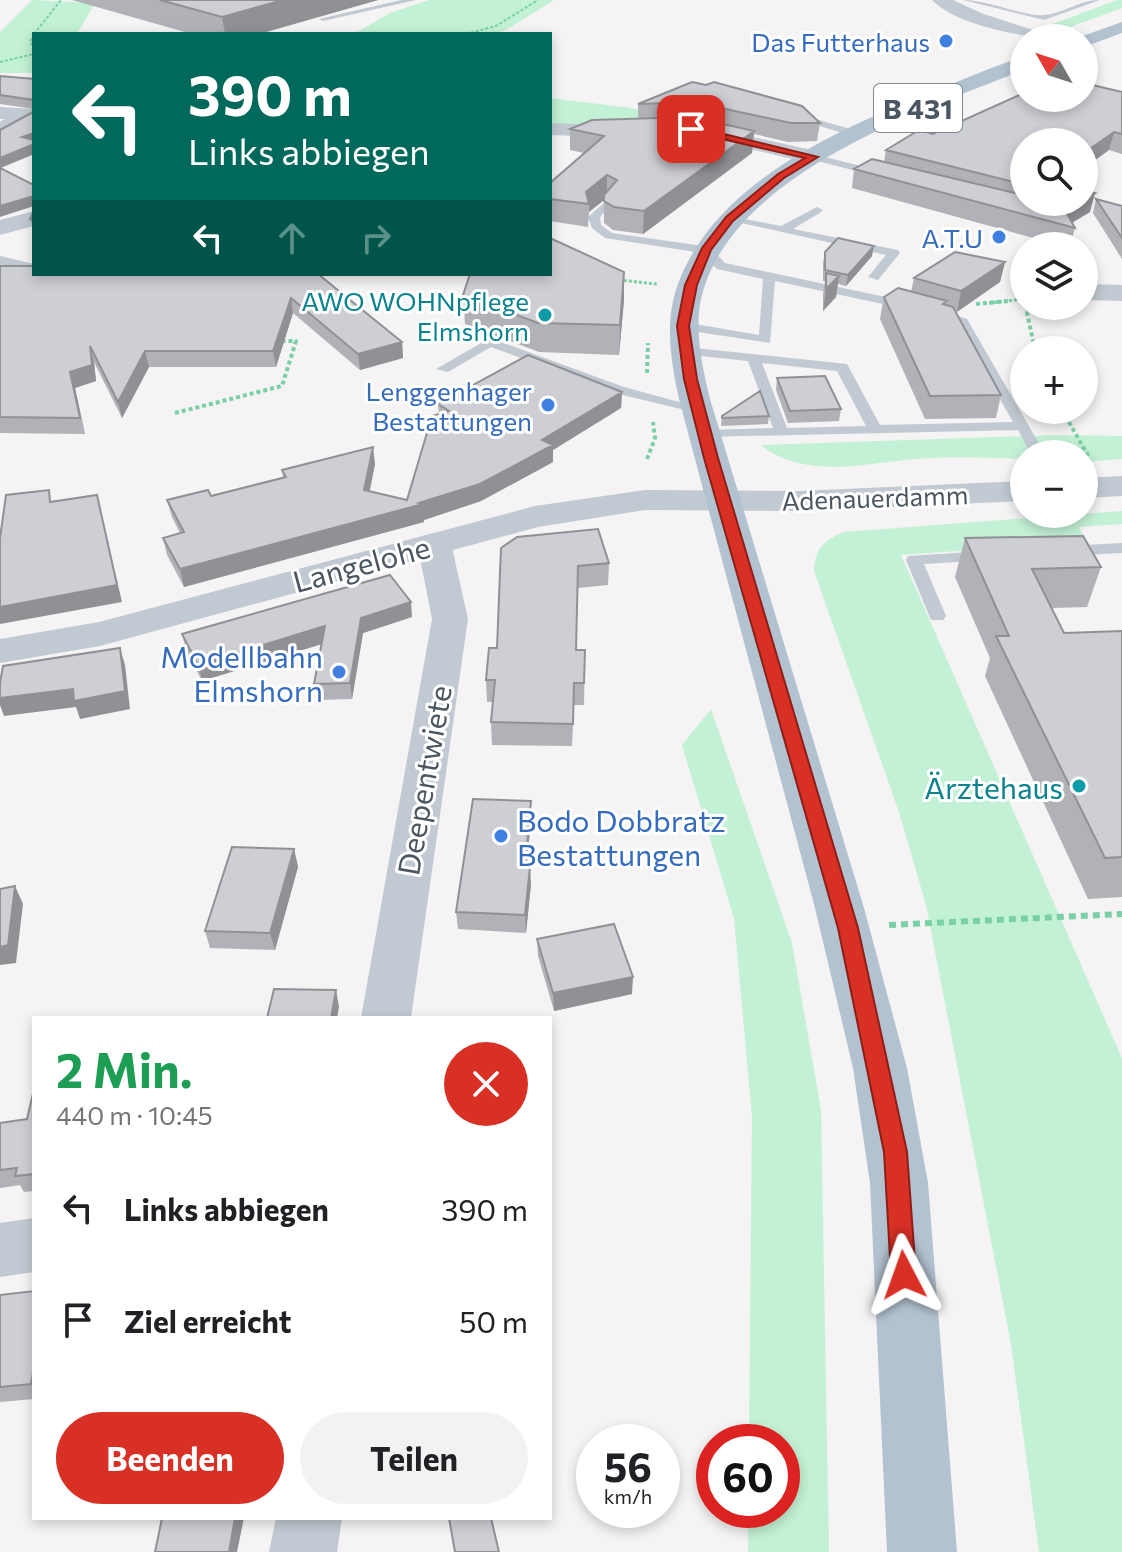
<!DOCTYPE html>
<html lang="de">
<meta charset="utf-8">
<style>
body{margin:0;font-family:Commissioner,sans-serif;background:#f2f2f2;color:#202124;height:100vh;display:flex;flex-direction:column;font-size:30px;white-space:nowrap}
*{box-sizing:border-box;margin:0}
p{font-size:26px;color:#757577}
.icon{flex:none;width:44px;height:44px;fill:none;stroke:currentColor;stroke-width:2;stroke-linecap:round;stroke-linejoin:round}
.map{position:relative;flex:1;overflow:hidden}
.drawer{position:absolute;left:32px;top:1016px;width:520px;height:504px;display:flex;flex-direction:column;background:#fff;border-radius:0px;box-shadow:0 4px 12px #0003}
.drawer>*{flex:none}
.top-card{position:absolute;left:32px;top:32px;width:520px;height:244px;border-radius:0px;box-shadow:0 4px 12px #0003;background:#00695c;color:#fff;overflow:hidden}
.needle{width:52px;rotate:309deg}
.buttons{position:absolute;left:1010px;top:24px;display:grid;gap:16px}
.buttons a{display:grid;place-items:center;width:88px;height:88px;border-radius:50%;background:#fff;box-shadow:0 4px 12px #0003;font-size:40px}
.speed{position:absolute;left:576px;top:1424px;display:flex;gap:16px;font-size:40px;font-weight:700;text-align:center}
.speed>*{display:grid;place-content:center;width:104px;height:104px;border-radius:50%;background:#fff;box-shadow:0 4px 12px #0003;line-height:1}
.speed small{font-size:20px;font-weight:400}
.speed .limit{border:12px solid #d22;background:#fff;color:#111}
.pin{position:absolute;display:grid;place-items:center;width:68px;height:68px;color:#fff;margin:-34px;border-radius:16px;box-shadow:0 4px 12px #0006}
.me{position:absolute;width:88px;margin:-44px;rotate:356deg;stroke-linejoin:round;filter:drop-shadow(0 0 6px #0008)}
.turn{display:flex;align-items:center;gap:28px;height:168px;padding:0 24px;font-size:36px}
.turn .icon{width:104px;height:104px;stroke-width:2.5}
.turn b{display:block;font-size:56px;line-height:68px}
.lanes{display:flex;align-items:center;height:76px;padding:0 24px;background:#0003;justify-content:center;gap:40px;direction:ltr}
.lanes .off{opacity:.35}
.round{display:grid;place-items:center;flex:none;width:84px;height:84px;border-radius:42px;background:#f2f2f2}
.overview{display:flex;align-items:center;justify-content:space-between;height:136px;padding:0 24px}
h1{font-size:48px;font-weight:700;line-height:60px;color:#1e9e55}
.button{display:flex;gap:16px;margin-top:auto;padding:16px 24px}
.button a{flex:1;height:92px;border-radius:48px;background:#d93025;color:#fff;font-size:32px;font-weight:700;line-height:92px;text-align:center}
.button a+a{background:#f2f2f2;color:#202124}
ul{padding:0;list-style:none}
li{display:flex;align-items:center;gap:24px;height:112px;padding:0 24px}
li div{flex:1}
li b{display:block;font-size:30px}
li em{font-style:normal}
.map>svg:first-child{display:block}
.green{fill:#c3f1d5}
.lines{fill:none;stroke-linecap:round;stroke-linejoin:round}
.path-far3{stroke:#7ad0a6;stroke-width:2;stroke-dasharray:3 2;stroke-linecap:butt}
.path-far2{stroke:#7ad0a6;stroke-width:3;stroke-dasharray:3 2;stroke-linecap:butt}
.path-far1{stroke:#7ad0a6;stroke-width:4;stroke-dasharray:4 3;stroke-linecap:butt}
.path{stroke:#7ad0a6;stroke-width:6;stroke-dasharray:7 5;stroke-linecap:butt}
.service{fill:#c1cad2;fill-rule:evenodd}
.minor{fill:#c1cad2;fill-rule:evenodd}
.tertiary{fill:#c1cad2;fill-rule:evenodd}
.primary{fill:#b3c2d1;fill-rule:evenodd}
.wall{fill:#b0b2b7}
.shaded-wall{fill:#909195}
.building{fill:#cdcfd5;stroke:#909195;stroke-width:2}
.route{fill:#d93025;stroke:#8d1f18;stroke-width:2}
.shop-dot{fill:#3f7fe0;stroke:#fff;stroke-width:3}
.culture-dot{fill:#0f9aa8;stroke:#fff;stroke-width:3}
.labels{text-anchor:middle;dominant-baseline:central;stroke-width:6;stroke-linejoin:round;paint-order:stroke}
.far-shop-label{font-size:26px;fill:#366cbe;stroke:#fff;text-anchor:end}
.far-culture-label{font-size:26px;fill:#0d838f;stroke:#fff;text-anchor:end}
.far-street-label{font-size:26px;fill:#4a5661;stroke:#fff}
.shield{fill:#fff;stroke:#808990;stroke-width:2}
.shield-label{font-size:28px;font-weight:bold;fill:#4a5661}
.street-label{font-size:30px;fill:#4a5661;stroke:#fff}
.shop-label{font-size:30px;fill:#366cbe;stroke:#fff;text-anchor:end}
.culture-label{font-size:30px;fill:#0d838f;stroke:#fff;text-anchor:end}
</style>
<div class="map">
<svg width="1122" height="1552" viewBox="0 0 1122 1552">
<rect width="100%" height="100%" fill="#f5f3f3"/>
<!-- green -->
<path class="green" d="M32,0L95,3L77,34H34V73H0V32Z
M429,0H554L506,30L491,34H354L390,13Z
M1117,0H1122V8L1049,35L1034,31Z
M550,98L631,108L695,124L550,125Z
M1056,435L1122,436V459L1084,462V454H1024V459C993,458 961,456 930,458C875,460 808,483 761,445Z
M1122,511V524L1079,527L1088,542L901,555L1122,1058V1552H1039L1011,1344L926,905L899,812L814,571C815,549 824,540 844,532Z
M711,709L792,943L821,1110L829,1552H748V1510H782V1442H749L752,1117L734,918L682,745Z"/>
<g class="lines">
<!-- path-far3 -->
<path class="path-far3" d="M34,34L61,0
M34,34L30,42L34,47
M466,34L496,26L538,0
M0,62L34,54"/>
<!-- path-far2 -->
<path class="path-far2" d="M619,280L657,284
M989,303L1024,299"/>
<!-- path-far1 -->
<path class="path-far1" d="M976,304L1008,301
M1035,350L1027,313L1038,306
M647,373L648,343
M1062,410L1090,459
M175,413L282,386L296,341H280
M647,459L655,438L653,422"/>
<!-- path -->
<path class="path" d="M889,925L1122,914"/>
<!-- service -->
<path class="service" d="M401,0H416L323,21L319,19Z
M963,0C989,0 1024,17 1045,15C1064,13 1080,0 1100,0L1044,20Z
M795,113L864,133L865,135L860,138L792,118Z
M813,154L885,172L886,174L881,177L809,159Z
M607,200L613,203L600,217L601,225L612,233L710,247L725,263L928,306L967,319L1045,454H1031L1018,430L701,437L699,434L706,430L773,428L748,361L680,354L678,351L685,347L847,364L880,425L1013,422L957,325L925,313L775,281L770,343L678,329V323L683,322L759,335L763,279L717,269L702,253L605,238L592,228L588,217ZM762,363L837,371L866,426L787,428Z
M817,207L823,210L821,212L793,229L898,250L900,253L878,280L868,277L886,255L723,219L729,216L781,226Z
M490,338L624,387L705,409L698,413L614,393L491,347L448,372L436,369Z
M1122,543V553L1066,556L1058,551L1066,546Z
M986,551L994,556L992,560L924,564L946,616L943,620H931L906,560L908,556Z"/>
<!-- minor -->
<path class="minor" d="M932,0H953L981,13L1057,38C1023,38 956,25 932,0Z
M0,107L34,109V119L0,137V122L5,119H0Z
M550,123L629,126L639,132L629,138L550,135Z
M699,125L821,152L824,157L813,164L692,135L689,131Z
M34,211V226L0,235V220Z
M0,256L34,264V274H45L34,280L0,272Z
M1084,284L1122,285V301L1084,300Z
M434,533L446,536L451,543L468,619L411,1018H361L432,619L417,543L422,536Z
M34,1218V1272L0,1277V1223Z
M276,1518H342L337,1552H269Z"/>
<!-- tertiary -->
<path class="tertiary" d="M1122,476V496L1084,498V478Z
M1024,481V501L799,511L645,510L538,527L100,646L0,663V639L99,622L535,506L645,490L799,491Z"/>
<!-- primary -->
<path class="primary" d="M1122,22V33L1084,47V38H1077Z
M1024,57V70C922,110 743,171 705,285C692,321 701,362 710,399L864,908L907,1068L928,1183L957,1552H887L870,1183L853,1068L815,908L679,399C671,362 664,321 678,284C717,178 847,126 944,87C970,77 997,64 1024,57Z"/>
</g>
<!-- wall -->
<path class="wall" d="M72,0H378L259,34H192Z
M0,76L34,79V154L1,168L0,130L33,112L34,109L0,104V106Z
M692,82L820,123L817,141L788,142L754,134L752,153L643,234L613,230L604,223V200L589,212L588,227L550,221V183L584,153L570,150V129L638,119V104Z
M1122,92V154L1109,150L1084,168V142H1024V202L1090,212L1072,223L1075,228L1070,246H1062L852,188L854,169L884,162L886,150L933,134Z
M1096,199L1122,206V259L1093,213Z
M34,211V230L30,219Z
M825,252L872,256L846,286L838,284L836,297L823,311V294L825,281H823V263Z
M1005,262L1000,282L956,312L1001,395L996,418L925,419L880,319L884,297L911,292L914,278Z
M0,266L34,274H318L402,342L403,358L360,370L293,313L276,367H149L122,418L94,362L96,381L75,388L85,434L0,433Z
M463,295L624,300L619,355L539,352L465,324Z
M777,378L841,409L839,421L788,423L776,390Z
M622,392L621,408L553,450V462L481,501L424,520V522L184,587L167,555L163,538L180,533L172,517L167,500L211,496L283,478L282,470L375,464L370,491L407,500L439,414L438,404Z
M722,416H769L768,424L721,426Z
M965,538L1101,567L1087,607L1051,608L1064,633L1122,631V897L1088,899L985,676L990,658L955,577Z
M501,548L609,563L608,585L578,588L576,650H585L584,705H574L572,746L492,745L491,722L493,702H487L486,680L497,648Z
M412,617L363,633L352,699L317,700L314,684L322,644L202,681L186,650L182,634Z
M531,801V818L527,867L531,884L526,933L458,929L456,912Z
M294,849L298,867L275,950L210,948L205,931Z
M537,939L632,994L554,1011L538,956Z
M34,1089V1191L24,1192L20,1185L0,1188V1123L27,1119Z
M34,1291V1399L0,1402V1295Z"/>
<!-- shaded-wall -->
<path class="shaded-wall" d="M283,0H378L259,34H225L222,17Z
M754,131L752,153L643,234L644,211Z
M1114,132L1109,150L1084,168V153Z
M34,133V144L22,137Z
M34,144V154L0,168V158Z
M607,175V197L604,195V200L589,212V204L586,192Z
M1095,193L1090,212L1066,226L1065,210L1079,202H1084V199Z
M34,196V206L0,217V206Z
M874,246L872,256L846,286L848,275Z
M1005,262L1000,282L957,312L961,291Z
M624,272V300L619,355L620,325Z
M839,276L836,297L823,311L826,289Z
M291,298L293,313L276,367L273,351Z
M402,342L403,358L360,370L358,354Z
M90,346L94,362L96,381L75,388L85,434L70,372Z
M145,351L149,367L122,418L118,402Z
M622,392L621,408L553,450V462L481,501L424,520V522L184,587L180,569L419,503L542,440Z
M373,447L375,464L366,507L364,490Z
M97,495L122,602L0,624V607Z
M411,602L412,617L363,633L352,699L350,683L361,618Z
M325,626L328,642L202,681L198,665Z
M120,648L125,665L130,709L80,719L76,707L4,716L0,705V698L73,689Z
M531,801V818L525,884V867Z
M294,849L298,867L275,950L270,933Z
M530,867L531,884L526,933L525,915Z
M15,886L23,904L16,963L0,965V947Z
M633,977L632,994L554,1011L553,993Z
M336,990L339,1007L337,1018H331Z
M34,1368V1388L31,1384Z
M235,1518H244L237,1552H229Z"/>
<!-- building -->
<path class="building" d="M160,0H283L222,17Z
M0,76L34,79V100L0,95Z
M692,82L706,85L714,82L802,106L820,123H791L693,102L638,104Z
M1084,83L1122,92V134L1114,132L1084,153V142H1024V186L1022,184L886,150L919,130L933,134L1024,93V98H1084Z
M34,105V133L22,137L34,140V144L0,158V130L33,112Z
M692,117L754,131L644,211L614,207L604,201V195L617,180L607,175L586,192L589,204L550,199V183L604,136L570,129L592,120Z
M872,159L1019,194L1024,191V202H1079L1065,210L1075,228L854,169Z
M0,168L34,185V196L0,206Z
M1084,190L1095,193L1084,199Z
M1096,199L1122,206V238Z
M34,211V221L30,219Z
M550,238L624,272L620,325L538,323L463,295L470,274H550Z
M838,238L874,246L848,275L825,270V252Z
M955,252L1005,262L961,291L914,278Z
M0,266H34V274H318L402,342L358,354L291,298L273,351H145L118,402L90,346L92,365L70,372L80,418L0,417Z
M826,273L839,276L826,289Z
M898,288L947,301L943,304L953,307L1001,395L930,396L884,297Z
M528,355L622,392L542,440L553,445L480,484L419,503L423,504L180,569L163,538L184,532L167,500L208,490L211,496L286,477L282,470L373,447L364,490L407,500L432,416L449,411L438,404Z
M825,376L841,409L790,411L777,378Z
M760,391L769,416L722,418V416Z
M49,490L50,502L97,495L117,585L0,607V538L6,495Z
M598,529L609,563L578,566L576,650H585L584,683H574L573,724L491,722L495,680H486L489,648H497L501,548L517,537Z
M1083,536L1101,567L1032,569L1064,633L1122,631V857L1105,858L996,636H1009L965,538Z
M390,575L411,602L361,618L350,683L314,684L325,626L198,665L182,634Z
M120,648L125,691L74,701L73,689L0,698V683L3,666Z
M473,799L531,801L525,867H530L525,915L456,912Z
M232,847L294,849L270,933L205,931Z
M15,886L8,945L0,947V889Z
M614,924L633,977L553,993L537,939Z
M274,989L336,990L331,1018H267Z
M34,1089V1174L15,1176L17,1168L0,1170V1123L27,1119Z
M34,1291V1368L31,1384L0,1387V1295Z
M162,1518H235L229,1552H155Z
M449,1518H491L499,1552H455Z"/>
<!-- route -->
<path class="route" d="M691,126L818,157L784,178L733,221L711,250L697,285L689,326L697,379L718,458L858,928L907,1152L916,1275L913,1284L904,1287L895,1284L891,1275L884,1152L838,928L704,458L684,379L677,326L685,285L702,248L726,217L778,174L805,158L687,131Z"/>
<!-- markers -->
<g class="shop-dot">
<circle cx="946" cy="41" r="8"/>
<circle cx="999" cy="237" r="8"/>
<circle cx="548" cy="405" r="8"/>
<circle cx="339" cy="672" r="8"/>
<circle cx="501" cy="836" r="8"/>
</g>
<g class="culture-dot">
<circle cx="545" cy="315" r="8"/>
<circle cx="1079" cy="786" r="8"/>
</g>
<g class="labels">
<!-- far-shop labels -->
<g class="far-shop-label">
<text x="930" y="41">Das Futterhaus</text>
<text x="983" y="237">A.T.U</text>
<text x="532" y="390">Lenggenhager<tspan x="532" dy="30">Bestattungen</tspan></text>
</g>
<!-- far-culture labels -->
<g class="far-culture-label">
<text x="529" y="300">AWO WOHNpflege<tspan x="529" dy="30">Elmshorn</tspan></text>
</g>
<!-- far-street labels -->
<g class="far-street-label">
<text transform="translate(875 497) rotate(-2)">Adenauerdamm</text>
</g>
<!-- shield labels -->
<rect class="shield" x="874" y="84" width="88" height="48" rx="6"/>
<g class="shield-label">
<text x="918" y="108">B 431</text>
</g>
<!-- street labels -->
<g class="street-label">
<text transform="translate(361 563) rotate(-15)">Langelohe</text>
<text transform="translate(423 780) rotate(-80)">Deepentwiete</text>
</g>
<!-- shop labels -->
<g class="shop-label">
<text x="323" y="655">Modellbahn<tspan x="323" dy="34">Elmshorn</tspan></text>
<text x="517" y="819" text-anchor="start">Bodo Dobbratz<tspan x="517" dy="34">Bestattungen</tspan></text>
</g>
<!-- culture labels -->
<g class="culture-label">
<text x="1063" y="786">Ärztehaus</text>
</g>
</g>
</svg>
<div class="buttons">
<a><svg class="needle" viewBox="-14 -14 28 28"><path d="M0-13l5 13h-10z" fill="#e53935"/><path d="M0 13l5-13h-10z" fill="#757577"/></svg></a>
<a><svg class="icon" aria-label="search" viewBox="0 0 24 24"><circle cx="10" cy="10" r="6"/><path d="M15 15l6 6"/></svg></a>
<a><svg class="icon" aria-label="layers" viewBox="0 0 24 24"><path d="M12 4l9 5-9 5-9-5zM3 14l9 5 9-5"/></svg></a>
<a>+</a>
<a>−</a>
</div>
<div class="speed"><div>56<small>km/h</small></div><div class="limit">60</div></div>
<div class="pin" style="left:691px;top:129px;background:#d93025"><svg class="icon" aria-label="arrive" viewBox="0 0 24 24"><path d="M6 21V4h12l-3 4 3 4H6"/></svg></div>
<svg class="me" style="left:904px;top:1275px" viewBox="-20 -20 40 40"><path d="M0-17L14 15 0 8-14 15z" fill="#d93025" stroke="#fff" stroke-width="4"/></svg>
<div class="top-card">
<div class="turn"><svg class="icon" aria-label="left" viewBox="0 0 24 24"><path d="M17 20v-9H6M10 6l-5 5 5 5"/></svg><div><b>390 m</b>Links abbiegen</div></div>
<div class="lanes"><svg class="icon" aria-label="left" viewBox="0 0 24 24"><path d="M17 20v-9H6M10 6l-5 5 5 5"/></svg><svg class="icon off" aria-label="ahead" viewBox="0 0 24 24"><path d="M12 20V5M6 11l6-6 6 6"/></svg><svg class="icon off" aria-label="right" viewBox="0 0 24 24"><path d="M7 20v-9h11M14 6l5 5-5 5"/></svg></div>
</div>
<section class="drawer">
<div class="overview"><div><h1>2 Min.</h1><p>440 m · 10:45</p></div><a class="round" style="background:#d93025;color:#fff"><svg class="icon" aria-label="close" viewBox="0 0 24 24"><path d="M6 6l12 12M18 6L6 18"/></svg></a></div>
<ul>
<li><svg class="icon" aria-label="left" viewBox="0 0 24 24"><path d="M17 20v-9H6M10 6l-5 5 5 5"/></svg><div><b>Links abbiegen</b></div><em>390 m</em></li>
<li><svg class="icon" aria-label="arrive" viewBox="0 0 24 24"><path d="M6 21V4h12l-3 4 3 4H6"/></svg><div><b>Ziel erreicht</b></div><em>50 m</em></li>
</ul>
<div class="button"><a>Beenden</a><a>Teilen</a></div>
</section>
</div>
